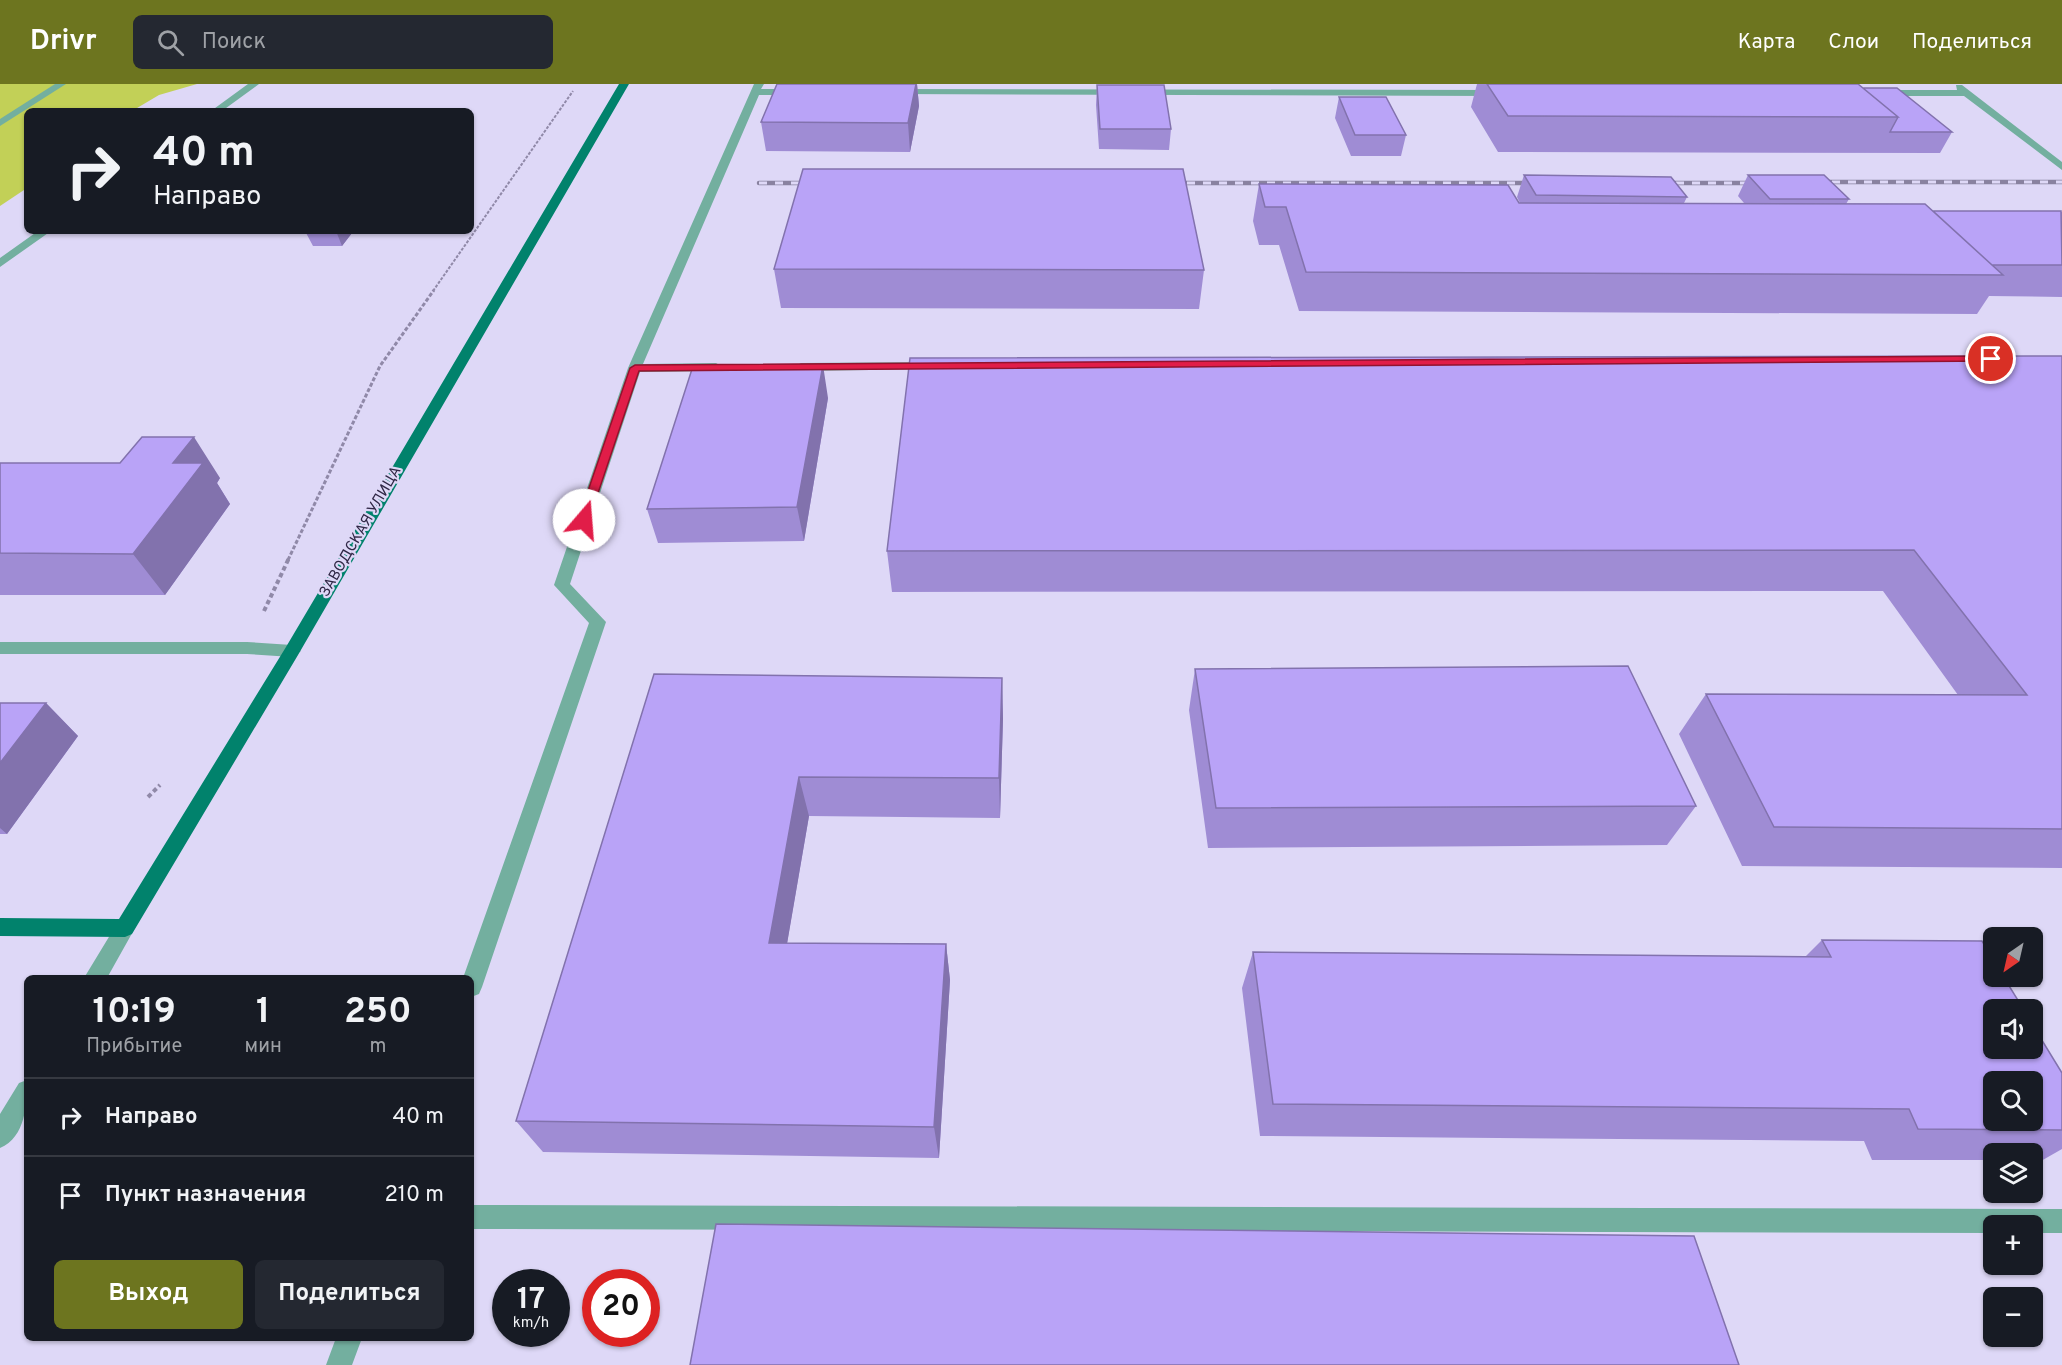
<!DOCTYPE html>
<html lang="ru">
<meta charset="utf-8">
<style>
body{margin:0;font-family:Overpass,sans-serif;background:#242831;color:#f1f3f6;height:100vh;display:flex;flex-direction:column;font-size:22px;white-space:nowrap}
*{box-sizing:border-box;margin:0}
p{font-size:20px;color:#9ea1a6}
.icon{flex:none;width:33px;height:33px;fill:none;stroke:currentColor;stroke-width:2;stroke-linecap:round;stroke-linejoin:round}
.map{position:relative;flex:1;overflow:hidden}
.sheet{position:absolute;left:24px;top:891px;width:450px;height:366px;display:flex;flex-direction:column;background:#171b24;border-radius:9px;box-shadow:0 2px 4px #0004}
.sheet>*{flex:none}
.top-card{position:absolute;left:24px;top:24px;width:450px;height:126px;border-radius:9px;box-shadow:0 2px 4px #0004;background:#171b24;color:#f1f3f6;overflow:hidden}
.needle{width:39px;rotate:214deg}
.fabs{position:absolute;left:1983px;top:843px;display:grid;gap:12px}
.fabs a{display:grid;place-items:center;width:60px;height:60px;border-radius:9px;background:#171b24;box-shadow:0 2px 4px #0004;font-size:30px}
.speed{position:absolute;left:492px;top:1185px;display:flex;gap:12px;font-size:30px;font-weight:700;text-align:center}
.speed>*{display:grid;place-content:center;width:78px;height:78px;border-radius:50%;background:#171b24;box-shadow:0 2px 4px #0004;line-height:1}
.speed small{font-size:15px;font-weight:400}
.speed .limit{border:9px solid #d22;background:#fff;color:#111}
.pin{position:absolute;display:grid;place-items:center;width:51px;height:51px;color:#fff;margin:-26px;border:3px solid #fff;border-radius:50%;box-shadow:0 2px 6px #0007}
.me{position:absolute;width:66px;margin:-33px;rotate:18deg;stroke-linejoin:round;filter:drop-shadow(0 0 4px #0008)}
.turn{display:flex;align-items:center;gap:21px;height:126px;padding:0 30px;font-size:27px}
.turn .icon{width:78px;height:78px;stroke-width:2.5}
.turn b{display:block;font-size:42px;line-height:51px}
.eta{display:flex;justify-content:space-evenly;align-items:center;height:102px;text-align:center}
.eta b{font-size:36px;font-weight:700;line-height:42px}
.action{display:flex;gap:12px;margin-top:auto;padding:12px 30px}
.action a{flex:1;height:69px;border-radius:9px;background:#6d751f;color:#fff;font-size:24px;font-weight:700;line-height:69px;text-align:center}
.action a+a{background:#242831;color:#f1f3f6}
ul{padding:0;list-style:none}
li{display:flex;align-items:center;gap:18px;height:78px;padding:0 30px;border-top:2px solid #363941}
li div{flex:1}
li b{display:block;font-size:22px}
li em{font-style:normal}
header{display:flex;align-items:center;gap:36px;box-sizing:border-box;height:84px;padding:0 30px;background:#6d751f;color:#fff}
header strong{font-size:28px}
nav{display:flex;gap:33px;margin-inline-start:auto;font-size:21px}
.search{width:420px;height:54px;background:#242831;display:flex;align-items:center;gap:15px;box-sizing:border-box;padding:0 21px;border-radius:9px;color:#9ea1a6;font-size:22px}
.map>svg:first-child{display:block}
.green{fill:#c2d057}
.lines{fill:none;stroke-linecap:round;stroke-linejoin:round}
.path-far2{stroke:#9089a8;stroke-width:2;stroke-dasharray:3 1.5;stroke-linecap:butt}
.path-far1{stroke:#9089a8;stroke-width:3;stroke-dasharray:4 2;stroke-linecap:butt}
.path{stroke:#9089a8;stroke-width:4;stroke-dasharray:4.5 3;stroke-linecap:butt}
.minor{fill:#73af9f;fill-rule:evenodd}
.major{fill:#01826c;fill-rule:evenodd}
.rail-casing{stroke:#8982a0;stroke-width:4.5}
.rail{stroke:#ded8f7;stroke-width:3;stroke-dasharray:8;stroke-linecap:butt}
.wall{fill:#9f8cd4}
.shaded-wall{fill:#8272ad}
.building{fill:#b9a3f7;stroke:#8272ad;stroke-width:1.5;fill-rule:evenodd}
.route{fill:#e11d48;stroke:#92132f;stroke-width:1.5}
.labels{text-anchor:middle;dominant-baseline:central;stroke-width:4.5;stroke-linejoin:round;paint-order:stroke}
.street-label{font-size:15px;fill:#302846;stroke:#ded8f7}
</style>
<header>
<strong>Drivr</strong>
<div class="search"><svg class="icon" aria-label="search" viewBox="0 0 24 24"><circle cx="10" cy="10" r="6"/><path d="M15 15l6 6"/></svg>Поиск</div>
<nav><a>Карта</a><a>Слои</a><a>Поделиться</a></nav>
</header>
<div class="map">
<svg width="2062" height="1281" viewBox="0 0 2062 1281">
<rect width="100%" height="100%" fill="#ded8f7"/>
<!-- green -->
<path class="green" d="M0,0H197L159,11L132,27H27V104L0,122Z"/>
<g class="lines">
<!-- path-far2 -->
<path class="path-far2" d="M433,207L573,7"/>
<!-- path-far1 -->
<path class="path-far1" d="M288,476L380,282L434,206"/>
<!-- path -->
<path class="path" d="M264,527L289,474
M148,713L160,701"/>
<!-- minor -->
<path class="minor" d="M55,0H66L0,42V35Z
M248,0H259L222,27H211Z
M754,0H764L761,5H798L803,8L798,11H759L643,280L716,279L723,283L716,287L640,288L570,500L606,538L482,903L479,910L471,913V894H463L589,539L554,501L628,284Z
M1956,1H1962L2062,78V86L1964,12H1879L1874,9L1879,6H1957Z
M895,5L1497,6L1502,9L1497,12L892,10V6Z
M38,147H51L0,183V174Z
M932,278L939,282L937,285L801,287L794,283L801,279Z
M0,558H247L292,561L301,567L292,573L247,570H0Z
M125,835L132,838L135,844L107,894H84L118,838Z
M27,996C27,1020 26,1053 0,1064V1030L19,999Z
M471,1121L2062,1125V1149H2032V1142H1994V1149L471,1145Z
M336,1254H362L352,1281H326Z"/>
<!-- major -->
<path class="major" d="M619,0H629L298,571L132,850L125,853L0,852V834L119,835L286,563Z"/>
<defs>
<path id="rail" d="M1816,98H2062
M759,99H817
M1171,99H1537
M1660,99H1762"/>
</defs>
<!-- rail casing -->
<use href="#rail" class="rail-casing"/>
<!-- rail -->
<use href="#rail" class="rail"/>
</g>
<!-- wall -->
<path class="wall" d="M777,0H917L919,22L910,68L766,67L761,38Z
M1477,0H1858L1863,4L1952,48L1940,69L1498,68L1471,23Z
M1097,1L1171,45L1169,66L1099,65L1096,21Z
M1339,13L1406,51L1401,72H1351L1335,34Z
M1524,91L1687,113L1684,119H1744L1738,112L1748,91L1849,115L1846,120L1933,127L2062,128V213L1989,212L1977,230L1299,227L1279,161H1259L1253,137L1259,100L1520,119L1517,113Z
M305,147H359L357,149H352L342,162H313Z
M774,185L1204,186L1199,225L781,224Z
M2062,272V784L1742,782L1679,650L1706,610L1958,611L1883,507L892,508L887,467Z
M828,314L804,457L658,459L647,425Z
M0,379H120L220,394L217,399L230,420L165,511H0Z
M1195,585L1696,722L1667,761L1208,764L1189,626Z
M654,590L1002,594L1003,635L1000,734L809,732L787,859L946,860L950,896L939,1074L543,1068L516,1037Z
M0,619H46L78,652L7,750H0Z
M1822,856L2062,989V1065L2041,1077H2032V1070H1994V1076H1872L1864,1057L1260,1052L1242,904L1253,868L1805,873Z"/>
<!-- shaded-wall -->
<path class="shaded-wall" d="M916,0H917L919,22L910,68L908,39Z
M336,147H351L352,149L342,162Z
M823,281L828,314L804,457L797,423Z
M194,353L220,394L217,399L230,420L165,511L133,470L173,379Z
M1002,594L1003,635L1000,734L999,694Z
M46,619L78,652L7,750L0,744V679Z
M799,693L809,732L781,895L769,859Z
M946,860L950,896L939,1074L934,1043Z"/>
<!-- building -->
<path class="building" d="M777,0H916L908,39L761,38Z
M1487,0H1858L1898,33L1508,32Z
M1097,1H1164L1171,45H1100Z
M1863,4H1897L1952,48H1890L1898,33Z
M1339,13H1386L1406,51H1355Z
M803,85H1183L1204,186L774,185Z
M1524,91L1671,93L1687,113L1536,111Z
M1748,91H1824L1849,115H1770Z
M1259,100L1508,101L1519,119L1925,120L2003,191L1306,188L1286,123H1265Z
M1933,127H2061L2062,181H1992Z
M2062,272V745L1774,743L1706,610L2027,611L1914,466L887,467L910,274Z
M823,281L797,423L647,425L693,282Z
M142,353H194L173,379H203L133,470L0,469V379H120Z
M1628,582L1696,722L1216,724L1195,585Z
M654,590L1002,594L999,694L799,693L769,859L946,860L934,1043L516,1037Z
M0,619H46L0,679Z
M1822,856L1982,857L1994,876V892H2003L2024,926H1994V964H2032V940L2062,989V1046L1918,1045L1909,1025L1273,1020L1253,868L1831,873ZM1994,998H2032V1036H1994Z
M716,1140L1694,1152L1739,1281H690Z"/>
<!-- route -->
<path class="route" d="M1991,272L1994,273V277L639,287L589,436L584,439L578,436L630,284L635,281Z"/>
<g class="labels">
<!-- street labels -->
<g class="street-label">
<text transform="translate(361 448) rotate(-60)">ЗАВОДСКАЯ УЛИЦА</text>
</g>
</g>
</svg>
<div class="fabs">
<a><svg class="needle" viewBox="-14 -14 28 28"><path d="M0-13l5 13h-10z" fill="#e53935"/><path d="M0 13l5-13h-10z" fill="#9ea1a6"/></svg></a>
<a><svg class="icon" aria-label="sound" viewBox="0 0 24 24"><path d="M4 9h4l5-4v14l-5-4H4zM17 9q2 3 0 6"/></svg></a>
<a><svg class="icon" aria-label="search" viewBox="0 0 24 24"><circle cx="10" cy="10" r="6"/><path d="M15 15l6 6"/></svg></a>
<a><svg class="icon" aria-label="layers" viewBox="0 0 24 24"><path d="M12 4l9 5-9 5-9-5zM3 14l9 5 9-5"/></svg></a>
<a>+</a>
<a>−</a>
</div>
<div class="speed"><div>17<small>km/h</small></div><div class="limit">20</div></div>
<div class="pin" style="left:1991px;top:275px;background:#d93025"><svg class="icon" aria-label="arrive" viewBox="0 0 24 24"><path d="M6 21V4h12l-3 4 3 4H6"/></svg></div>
<svg class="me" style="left:584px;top:436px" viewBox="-20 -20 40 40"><circle r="19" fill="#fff"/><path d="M0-13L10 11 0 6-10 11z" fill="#e11d48"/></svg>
<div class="top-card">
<div class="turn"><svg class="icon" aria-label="right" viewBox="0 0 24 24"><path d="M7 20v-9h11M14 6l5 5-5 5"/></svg><div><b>40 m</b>Направо</div></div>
</div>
<section class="sheet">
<div class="eta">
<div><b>10:19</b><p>Прибытие</p></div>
<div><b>1</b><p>мин</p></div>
<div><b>250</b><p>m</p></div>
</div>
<ul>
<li><svg class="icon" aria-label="right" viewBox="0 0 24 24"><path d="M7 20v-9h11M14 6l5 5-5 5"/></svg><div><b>Направо</b></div><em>40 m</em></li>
<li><svg class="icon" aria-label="arrive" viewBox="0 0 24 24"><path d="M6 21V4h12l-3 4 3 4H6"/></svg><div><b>Пункт назначения</b></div><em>210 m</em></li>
</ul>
<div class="action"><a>Выход</a><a>Поделиться</a></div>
</section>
</div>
